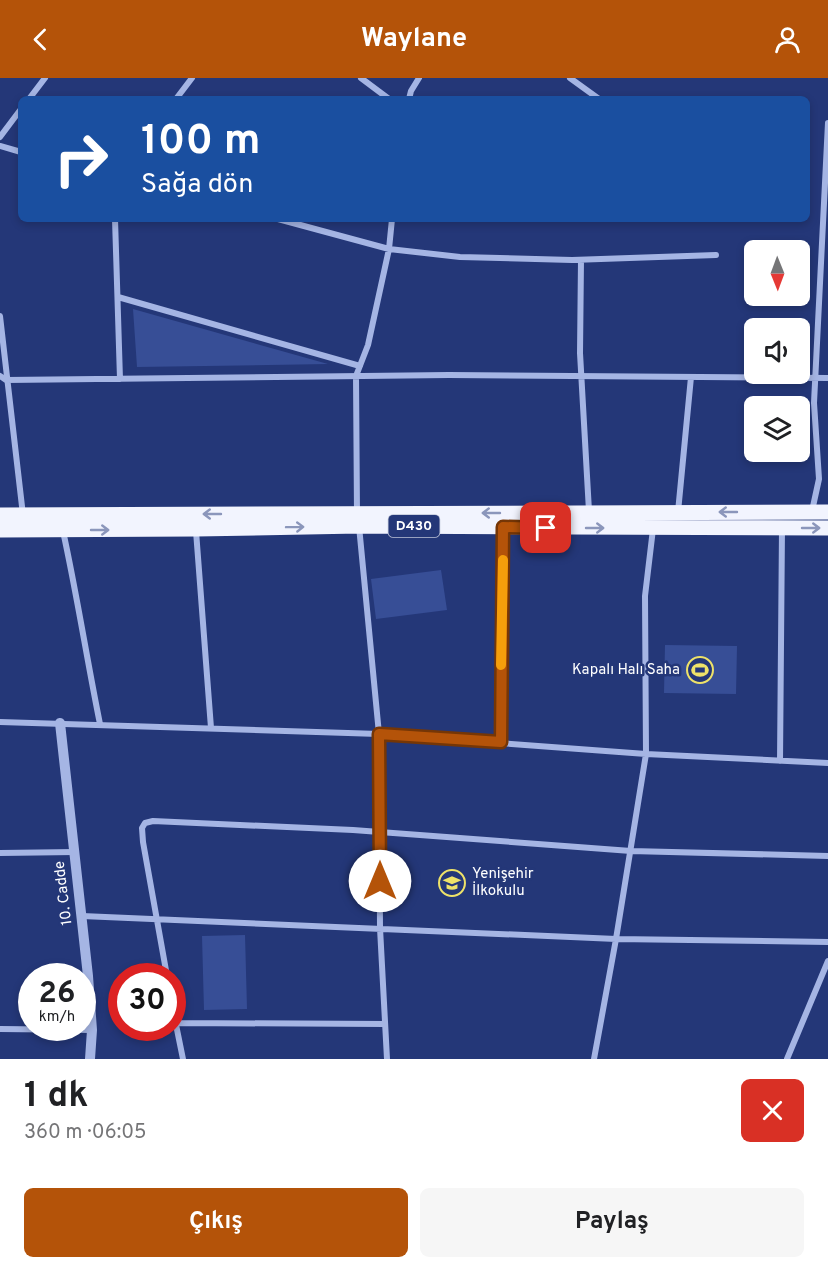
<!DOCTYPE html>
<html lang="tr">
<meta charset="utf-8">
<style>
body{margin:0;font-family:Overpass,sans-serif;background:#f6f6f6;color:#202124;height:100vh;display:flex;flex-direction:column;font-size:22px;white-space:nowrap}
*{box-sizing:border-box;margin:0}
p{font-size:20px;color:#757577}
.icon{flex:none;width:33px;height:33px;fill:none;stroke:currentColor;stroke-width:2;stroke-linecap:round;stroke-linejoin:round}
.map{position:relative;height:981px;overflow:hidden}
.sheet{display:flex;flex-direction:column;background:#fff;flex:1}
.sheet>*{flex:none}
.guide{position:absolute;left:18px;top:18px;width:792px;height:126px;border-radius:9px;box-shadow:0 3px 9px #0003;background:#1a4fa0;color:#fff;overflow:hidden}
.needle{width:39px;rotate:179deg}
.fabs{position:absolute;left:744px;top:162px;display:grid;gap:12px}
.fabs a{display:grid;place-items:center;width:66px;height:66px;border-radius:9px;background:#fff;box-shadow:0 3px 9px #0003;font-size:30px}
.speed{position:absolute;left:18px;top:885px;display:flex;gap:12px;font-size:30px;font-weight:700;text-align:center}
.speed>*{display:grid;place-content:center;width:78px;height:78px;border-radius:50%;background:#fff;box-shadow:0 3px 9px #0003;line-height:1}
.speed small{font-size:15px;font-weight:400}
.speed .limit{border:9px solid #d22;background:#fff;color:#111}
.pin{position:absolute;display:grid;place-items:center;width:51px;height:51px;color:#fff;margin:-26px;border-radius:12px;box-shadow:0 3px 9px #0006}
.me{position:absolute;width:66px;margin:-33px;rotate:0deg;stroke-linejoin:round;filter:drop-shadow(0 0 4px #0008)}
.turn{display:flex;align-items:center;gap:21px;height:126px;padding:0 24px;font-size:27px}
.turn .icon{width:78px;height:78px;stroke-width:2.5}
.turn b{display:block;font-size:42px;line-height:51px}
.round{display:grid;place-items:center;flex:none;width:63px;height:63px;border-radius:9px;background:#f6f6f6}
.head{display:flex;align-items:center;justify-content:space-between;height:102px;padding:0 24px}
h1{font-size:36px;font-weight:700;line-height:45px}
.action{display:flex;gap:12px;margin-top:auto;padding:12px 24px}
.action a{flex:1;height:69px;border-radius:9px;background:#b45309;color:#fff;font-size:24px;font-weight:700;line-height:69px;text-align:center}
.action a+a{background:#f6f6f6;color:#202124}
header{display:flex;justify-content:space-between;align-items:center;height:78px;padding:0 24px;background:#b45309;color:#fff;font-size:27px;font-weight:700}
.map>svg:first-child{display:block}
.green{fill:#374e96}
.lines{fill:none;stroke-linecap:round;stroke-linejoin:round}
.minor{stroke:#a5b5e4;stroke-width:6}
.tertiary{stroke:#a5b5e4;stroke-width:10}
.trunk{stroke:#f2f4fe;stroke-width:15}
.oneway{stroke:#8b96bb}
.route-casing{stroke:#753606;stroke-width:15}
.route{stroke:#b45309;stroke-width:10}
.slow{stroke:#f59e0b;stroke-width:10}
.labels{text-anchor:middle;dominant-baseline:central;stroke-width:5;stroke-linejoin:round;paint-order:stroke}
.shield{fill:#243778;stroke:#bdc3d6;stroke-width:1.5}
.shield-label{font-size:14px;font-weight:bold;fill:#fff}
.poi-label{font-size:15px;fill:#fff;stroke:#243778;text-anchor:end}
.street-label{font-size:15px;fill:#fff;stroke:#243778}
</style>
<header><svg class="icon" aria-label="back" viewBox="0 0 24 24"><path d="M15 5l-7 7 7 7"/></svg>Waylane<svg class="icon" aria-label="person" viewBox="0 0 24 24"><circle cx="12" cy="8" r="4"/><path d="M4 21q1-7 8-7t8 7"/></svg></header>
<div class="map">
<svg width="828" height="981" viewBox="0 0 828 981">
<rect width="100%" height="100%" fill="#243778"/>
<!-- green -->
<path class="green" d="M133,231L328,286L137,289Z
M441,492L447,532L376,541L371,501Z
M665,567L737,568L736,616L664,615Z
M245,857L247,931L204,932L202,858Z"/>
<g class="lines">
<!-- minor -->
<path class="minor" d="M361,0L389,21
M570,0L599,21
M29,21L45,0
M176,21L192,0
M409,21L411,13L419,0
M0,59L21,31
M0,68L21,74
M115,141L120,301
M278,141L389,171L460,179L572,182L716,177
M581,182L580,275L589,433
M118,219L360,288
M0,238L23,437
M0,298L6,302L449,297L828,300
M812,433L819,401L814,325L828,45
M678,434L691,299
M357,436L356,298L368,267L389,171L392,141
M359,448L379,656L380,850L387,981
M63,453C77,517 87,582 100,646
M196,453L211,650
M0,644L379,656L646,676L828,685
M501,664L503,449
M780,683L782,450
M0,775L75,774
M82,838L616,861L828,864
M167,898L143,764L142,750L145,745L153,743L353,752L631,773L828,778
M172,927L183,981
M176,945L385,946
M0,951L92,952
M594,981L616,861L646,676L645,518L653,451
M787,981L828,883"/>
<!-- tertiary -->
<path class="tertiary" d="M60,645L88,898L92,952L90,981"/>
<!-- trunk -->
<path class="trunk" d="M0,437L828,434
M0,452L196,451L359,448L828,450"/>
</g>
<!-- one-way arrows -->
<defs><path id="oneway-shaft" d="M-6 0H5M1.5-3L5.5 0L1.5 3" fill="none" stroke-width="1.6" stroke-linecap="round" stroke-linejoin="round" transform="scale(1.5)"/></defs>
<g class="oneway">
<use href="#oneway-shaft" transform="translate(728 434) rotate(180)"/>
<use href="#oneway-shaft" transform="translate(491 435) rotate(180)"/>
<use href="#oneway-shaft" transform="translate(212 436) rotate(180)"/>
<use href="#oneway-shaft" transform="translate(295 449) rotate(-1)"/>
<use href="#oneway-shaft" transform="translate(595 450)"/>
<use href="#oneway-shaft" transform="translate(811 450)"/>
<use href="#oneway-shaft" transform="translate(100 452)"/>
</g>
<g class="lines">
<defs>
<path id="route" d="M380,803L379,656L501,664L503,449L546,450"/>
</defs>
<!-- route casing -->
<use href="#route" class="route-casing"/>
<!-- route -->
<use href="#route" class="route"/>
<!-- slow -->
<path class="slow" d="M501,587L503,482"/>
</g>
<!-- icons -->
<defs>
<symbol id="stadium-ring" viewBox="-11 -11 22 22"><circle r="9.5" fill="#243778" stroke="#eee269" stroke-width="1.5"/><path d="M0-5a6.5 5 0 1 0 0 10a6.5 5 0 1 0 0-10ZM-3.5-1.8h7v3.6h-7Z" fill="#eee269"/></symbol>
<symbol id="school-ring" viewBox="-11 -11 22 22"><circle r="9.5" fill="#243778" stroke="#eee269" stroke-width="1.5"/><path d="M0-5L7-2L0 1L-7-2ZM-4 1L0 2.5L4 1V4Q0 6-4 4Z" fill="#eee269"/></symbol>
</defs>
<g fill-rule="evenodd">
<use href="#stadium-ring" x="685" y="577" width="30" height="30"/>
<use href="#school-ring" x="437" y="790" width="30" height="30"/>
</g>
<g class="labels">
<!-- shield labels -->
<rect class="shield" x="388.5" y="437" width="51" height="22" rx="4.5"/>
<g class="shield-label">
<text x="414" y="448">D430</text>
</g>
<!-- poi labels -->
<g class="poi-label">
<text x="680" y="592">Kapalı Halı Saha</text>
<text x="472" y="796" text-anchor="start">Yenişehir<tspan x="472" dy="17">İlkokulu</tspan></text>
</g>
<!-- street labels -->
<g class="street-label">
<text transform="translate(64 815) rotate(-97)">10. Cadde</text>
</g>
</g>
</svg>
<div class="fabs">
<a><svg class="needle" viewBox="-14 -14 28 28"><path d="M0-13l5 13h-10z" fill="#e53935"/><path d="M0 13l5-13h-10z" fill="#757577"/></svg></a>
<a><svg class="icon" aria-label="sound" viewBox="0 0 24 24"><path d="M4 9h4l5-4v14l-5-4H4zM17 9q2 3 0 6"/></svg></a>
<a><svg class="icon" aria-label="layers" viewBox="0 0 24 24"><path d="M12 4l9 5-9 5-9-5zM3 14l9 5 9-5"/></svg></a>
</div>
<div class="speed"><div>26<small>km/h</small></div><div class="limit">30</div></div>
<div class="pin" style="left:546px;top:450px;background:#d93025"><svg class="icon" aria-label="arrive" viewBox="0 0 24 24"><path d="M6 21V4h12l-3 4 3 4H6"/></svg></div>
<svg class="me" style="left:380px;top:803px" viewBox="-20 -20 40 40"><circle r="19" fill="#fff"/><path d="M0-13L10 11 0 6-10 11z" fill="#b45309"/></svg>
<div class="guide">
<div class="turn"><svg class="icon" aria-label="right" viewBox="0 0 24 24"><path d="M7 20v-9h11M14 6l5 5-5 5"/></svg><div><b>100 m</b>Sağa dön</div></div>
</div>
</div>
<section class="sheet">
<div class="head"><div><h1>1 dk</h1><p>360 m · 06:05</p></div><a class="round" style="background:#d93025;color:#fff"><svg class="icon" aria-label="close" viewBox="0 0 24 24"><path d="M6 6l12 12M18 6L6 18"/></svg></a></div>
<div class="action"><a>Çıkış</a><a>Paylaş</a></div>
</section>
